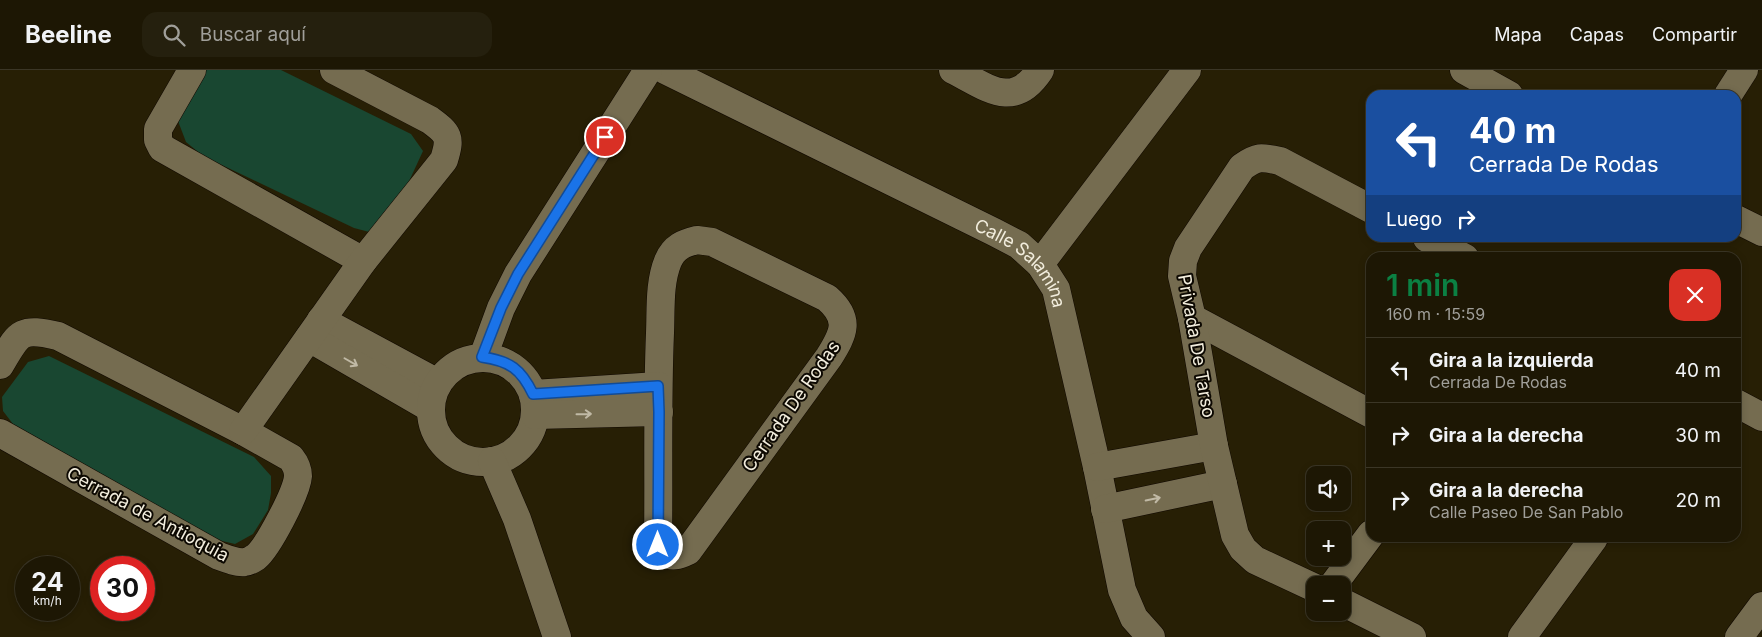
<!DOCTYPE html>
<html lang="es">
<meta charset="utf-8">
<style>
body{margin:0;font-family:Inter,sans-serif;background:#25200e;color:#f1f3f6;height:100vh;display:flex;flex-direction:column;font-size:19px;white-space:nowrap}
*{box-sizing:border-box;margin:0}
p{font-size:16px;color:#a09f9a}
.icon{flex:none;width:28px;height:28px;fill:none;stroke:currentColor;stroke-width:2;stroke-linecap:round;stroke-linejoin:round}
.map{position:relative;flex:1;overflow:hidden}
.details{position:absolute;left:1366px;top:182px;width:375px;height:290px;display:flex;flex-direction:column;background:#1d1704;border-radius:15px;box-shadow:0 2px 8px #0003,0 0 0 1px #3b3626}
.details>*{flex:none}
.hud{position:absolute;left:1366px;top:20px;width:375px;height:152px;border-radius:15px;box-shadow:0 2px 8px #0003,0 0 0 1px #3b3626;background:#1a4fa0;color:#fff;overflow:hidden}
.tools{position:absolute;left:1306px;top:396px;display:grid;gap:10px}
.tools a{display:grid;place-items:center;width:45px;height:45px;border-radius:10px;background:#1d1704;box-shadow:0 2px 8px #0003,0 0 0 1px #3b3626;font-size:25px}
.speed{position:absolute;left:15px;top:486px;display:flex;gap:10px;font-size:25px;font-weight:700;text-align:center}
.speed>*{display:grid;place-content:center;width:65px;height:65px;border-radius:50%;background:#1d1704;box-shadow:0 2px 8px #0003,0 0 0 1px #3b3626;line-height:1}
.speed small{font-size:12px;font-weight:400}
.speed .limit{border:8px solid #d22;background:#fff;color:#111}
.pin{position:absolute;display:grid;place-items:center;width:42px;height:42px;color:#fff;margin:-21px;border:2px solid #fff;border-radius:50%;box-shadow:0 1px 5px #0007}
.me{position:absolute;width:55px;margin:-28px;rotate:0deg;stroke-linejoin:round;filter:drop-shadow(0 0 4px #0008)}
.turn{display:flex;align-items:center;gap:18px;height:105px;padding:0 20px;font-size:22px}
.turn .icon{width:65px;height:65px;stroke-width:2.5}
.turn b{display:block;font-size:35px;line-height:42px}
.then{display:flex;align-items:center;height:48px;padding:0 20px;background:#0003;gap:10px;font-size:19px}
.round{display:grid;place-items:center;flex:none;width:52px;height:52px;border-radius:15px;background:#25200e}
.head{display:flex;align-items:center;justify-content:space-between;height:85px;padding:0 20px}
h1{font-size:30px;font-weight:600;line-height:38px;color:#0b8043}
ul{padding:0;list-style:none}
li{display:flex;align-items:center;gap:15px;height:65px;padding:0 20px;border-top:1px solid #3b3626}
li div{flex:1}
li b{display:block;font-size:19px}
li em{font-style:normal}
header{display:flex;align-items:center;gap:30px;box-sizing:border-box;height:70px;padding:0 25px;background:#1d1704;border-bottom:1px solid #3b3626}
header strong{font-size:24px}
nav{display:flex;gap:28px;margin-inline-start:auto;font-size:18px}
.search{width:350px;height:45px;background:#25200e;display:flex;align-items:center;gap:12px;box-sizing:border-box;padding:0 18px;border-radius:15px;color:#a09f9a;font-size:19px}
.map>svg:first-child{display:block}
.green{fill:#194731}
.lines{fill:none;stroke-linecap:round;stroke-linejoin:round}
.street-casing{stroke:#100800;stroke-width:29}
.street{stroke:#756c50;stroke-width:28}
.oneway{stroke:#c0b9a5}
.route-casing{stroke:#114b97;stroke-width:12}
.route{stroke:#1a73e8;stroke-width:9}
.labels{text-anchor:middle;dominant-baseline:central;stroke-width:4;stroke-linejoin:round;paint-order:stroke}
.street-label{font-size:18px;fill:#f2eddd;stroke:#0d0902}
</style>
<header>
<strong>Beeline</strong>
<div class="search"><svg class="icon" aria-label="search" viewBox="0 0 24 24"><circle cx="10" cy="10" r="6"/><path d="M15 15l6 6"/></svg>Buscar aquí</div>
<nav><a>Mapa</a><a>Capas</a><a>Compartir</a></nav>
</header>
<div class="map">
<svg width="1762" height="567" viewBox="0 0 1762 567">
<rect width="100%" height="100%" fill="#271f05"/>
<!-- green -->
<path class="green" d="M203,0H281L411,64L423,81L405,120L373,163L354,158L203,86L186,72L178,51Z
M49,286L254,387L271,406V423L268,440L253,464L235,474L218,470L13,354L3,341L2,327L28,292Z"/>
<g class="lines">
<defs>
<g id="street">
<path d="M192,0L158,59V70L162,78L363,191"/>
<path id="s1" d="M665,0L994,162L1019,175L1040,194L1056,219L1097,397L1122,520L1134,548L1151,567"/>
<path d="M953,0C987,17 1013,41 1040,0"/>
<path d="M1464,0L1509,25"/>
<path d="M1728,25L1744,0"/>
<path d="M1736,149L1762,162"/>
<path d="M1427,168L1465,188"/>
<path d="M697,170L712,172L827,228C851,249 844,263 829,287L688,481C678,486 672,487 662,483L658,475C659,404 657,333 660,263C661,239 659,213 668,191C674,177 684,173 697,170Z"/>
<path d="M1040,194L1187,0"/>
<path d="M1192,248L1371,344"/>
<path d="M321,250L438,313"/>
<path d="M309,268L430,338"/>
<path d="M483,287L501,238L518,204L648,0"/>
<circle cx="483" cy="340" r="52"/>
<path d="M0,295C19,263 19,257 58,266L243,361L291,388C295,393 298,399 298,406C297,422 268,477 256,487C253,489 248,492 245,492C237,493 227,489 219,486L0,363"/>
<path d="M533,324L658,316"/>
<path d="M1736,333L1762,347"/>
<path d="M535,345L659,342"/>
<path d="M243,361L363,191L444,90C451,67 449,64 430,50L334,0"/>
<path d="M492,391L517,449L557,567"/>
<path d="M1097,397L1214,376"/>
<path d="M1105,439L1223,414"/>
<path d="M1333,515L1371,464"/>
<path d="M1315,518L1255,490L1243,479L1235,465L1214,376L1192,248L1182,206L1183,191L1188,178L1242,97C1258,86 1261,87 1280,91L1371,139"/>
<path d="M1342,532L1412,567"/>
<path d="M1522,567L1594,468"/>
<path d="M1739,567L1762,536"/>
</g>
</defs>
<!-- street casing -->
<use href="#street" class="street-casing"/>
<!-- street -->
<use href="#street" class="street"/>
</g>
<!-- one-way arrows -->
<defs><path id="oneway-shaft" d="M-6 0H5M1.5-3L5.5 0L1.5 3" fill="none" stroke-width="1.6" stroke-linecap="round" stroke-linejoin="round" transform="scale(1.25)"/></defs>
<g class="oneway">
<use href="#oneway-shaft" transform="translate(351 292) rotate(30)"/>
<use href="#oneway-shaft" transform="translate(584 344) rotate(-1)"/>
<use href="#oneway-shaft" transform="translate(1153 429) rotate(-12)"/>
</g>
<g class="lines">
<defs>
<path id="route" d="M605,67L518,204L501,238L482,287C510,291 521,299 533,324L658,316L659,342L658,475"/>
</defs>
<!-- route casing -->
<use href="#route" class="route-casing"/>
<!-- route -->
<use href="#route" class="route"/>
</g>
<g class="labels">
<!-- street labels -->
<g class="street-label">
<text stroke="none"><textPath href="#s1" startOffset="409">Calle Salamina</textPath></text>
<text transform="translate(1197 276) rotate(80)">Privada De Tarso</text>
<text transform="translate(791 336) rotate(-55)">Cerrada De Rodas</text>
<text transform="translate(148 444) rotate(28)">Cerrada de Antioquia</text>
</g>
</g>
</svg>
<div class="tools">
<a><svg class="icon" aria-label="sound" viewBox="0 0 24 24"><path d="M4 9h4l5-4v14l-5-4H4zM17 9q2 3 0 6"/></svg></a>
<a>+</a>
<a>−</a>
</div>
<div class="speed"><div>24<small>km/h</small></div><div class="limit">30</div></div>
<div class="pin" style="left:605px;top:67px;background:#d93025"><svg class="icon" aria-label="arrive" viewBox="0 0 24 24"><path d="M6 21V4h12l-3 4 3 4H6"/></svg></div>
<svg class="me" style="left:658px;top:475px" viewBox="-20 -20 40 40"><circle r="17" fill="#1a73e8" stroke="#fff" stroke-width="3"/><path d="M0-11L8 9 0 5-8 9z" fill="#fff"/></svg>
<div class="hud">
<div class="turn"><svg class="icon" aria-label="left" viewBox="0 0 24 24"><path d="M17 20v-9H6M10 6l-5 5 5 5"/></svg><div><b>40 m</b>Cerrada De Rodas</div></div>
<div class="then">Luego<svg class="icon" aria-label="right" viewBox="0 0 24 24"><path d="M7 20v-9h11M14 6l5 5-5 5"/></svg></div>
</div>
<section class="details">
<div class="head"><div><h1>1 min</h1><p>160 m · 15:59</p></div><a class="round" style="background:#d93025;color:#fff"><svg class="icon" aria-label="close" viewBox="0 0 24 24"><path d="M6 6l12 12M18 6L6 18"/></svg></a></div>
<ul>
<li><svg class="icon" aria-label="left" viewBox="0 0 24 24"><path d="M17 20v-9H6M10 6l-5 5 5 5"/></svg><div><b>Gira a la izquierda</b><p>Cerrada De Rodas</p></div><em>40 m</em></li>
<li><svg class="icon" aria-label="right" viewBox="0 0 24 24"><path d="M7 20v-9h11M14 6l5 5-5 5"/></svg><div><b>Gira a la derecha</b></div><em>30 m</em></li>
<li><svg class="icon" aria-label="right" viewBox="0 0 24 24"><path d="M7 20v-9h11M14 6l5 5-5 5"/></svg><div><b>Gira a la derecha</b><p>Calle Paseo De San Pablo</p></div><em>20 m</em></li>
</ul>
</section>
</div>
